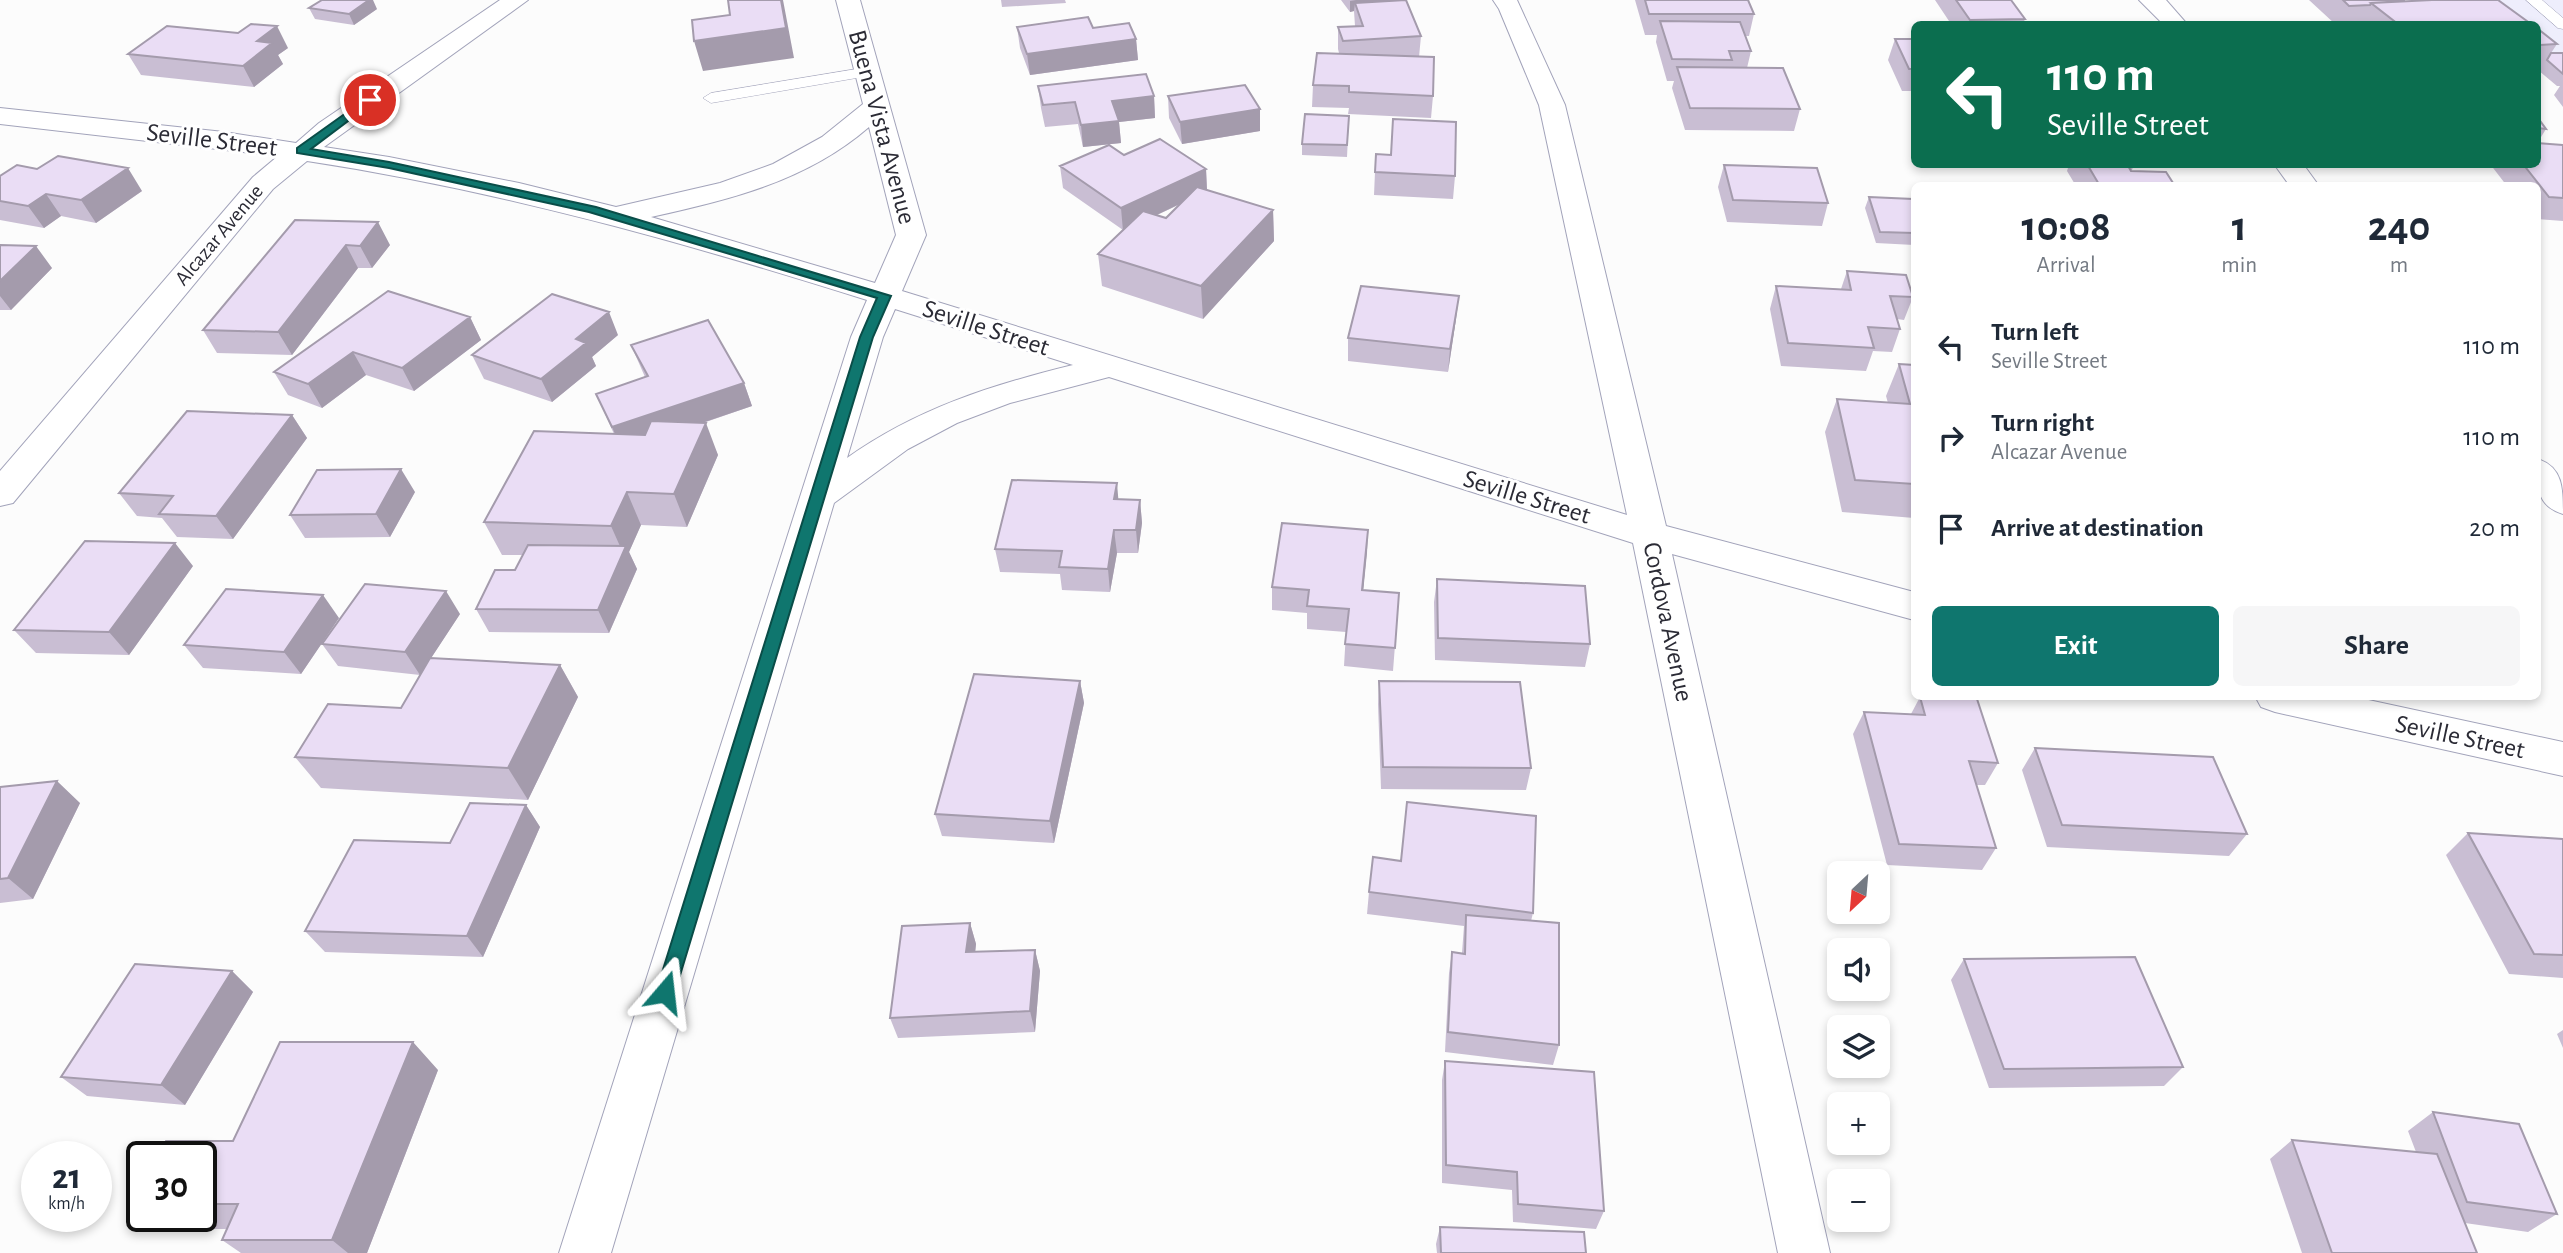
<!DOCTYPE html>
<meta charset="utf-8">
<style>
body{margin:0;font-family:"Alegreya Sans",sans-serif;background:#f6f6f7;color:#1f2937;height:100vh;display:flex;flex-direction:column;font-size:26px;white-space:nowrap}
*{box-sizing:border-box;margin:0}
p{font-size:23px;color:#747a83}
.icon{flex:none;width:38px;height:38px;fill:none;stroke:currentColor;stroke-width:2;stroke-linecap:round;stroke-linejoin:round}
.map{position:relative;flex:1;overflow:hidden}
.side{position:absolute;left:1911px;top:182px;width:630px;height:518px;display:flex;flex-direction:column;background:#fff;border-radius:10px;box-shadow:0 4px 10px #0003}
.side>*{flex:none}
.guide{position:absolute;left:1911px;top:21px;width:630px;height:147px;border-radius:10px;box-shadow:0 4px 10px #0003;background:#0b6e4f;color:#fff;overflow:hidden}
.needle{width:46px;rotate:206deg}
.buttons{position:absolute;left:1827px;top:861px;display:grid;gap:14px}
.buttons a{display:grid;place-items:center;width:63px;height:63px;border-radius:10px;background:#fff;box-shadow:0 4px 10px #0003;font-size:35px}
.speed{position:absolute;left:21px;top:1141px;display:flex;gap:14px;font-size:35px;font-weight:700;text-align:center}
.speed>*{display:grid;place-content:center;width:91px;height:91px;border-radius:50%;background:#fff;box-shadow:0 4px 10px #0003;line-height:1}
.speed small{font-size:18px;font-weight:400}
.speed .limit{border:4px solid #111;border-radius:10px;background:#fff;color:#111}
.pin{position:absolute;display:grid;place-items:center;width:60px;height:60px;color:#fff;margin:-30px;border:4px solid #fff;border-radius:50%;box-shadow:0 2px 7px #0007}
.me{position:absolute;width:77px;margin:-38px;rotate:17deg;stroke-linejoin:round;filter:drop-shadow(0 0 5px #0008)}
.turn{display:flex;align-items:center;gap:24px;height:147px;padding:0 21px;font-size:32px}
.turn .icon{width:91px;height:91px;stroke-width:2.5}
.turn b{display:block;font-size:49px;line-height:60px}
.eta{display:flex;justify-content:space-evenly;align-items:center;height:119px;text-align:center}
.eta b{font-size:42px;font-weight:700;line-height:49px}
.action{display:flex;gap:14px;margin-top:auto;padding:14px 21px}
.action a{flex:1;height:80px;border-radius:10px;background:#0f766e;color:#fff;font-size:28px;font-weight:700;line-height:80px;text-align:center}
.action a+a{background:#f6f6f7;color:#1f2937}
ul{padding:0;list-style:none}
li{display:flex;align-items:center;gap:21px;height:91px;padding:0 21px}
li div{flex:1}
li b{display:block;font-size:26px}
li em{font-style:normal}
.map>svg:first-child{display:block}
.built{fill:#eeeefc}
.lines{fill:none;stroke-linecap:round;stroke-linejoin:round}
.lane-casing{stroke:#a2a3ba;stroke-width:1}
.street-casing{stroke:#a2a3ba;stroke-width:2}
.secondary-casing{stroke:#a2a3ba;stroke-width:2}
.lane{fill:#fff;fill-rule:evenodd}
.street{fill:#fff;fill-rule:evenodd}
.secondary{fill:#fff;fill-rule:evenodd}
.wall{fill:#c9bed3;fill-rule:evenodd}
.shaded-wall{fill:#a49bac}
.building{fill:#eaddf5;stroke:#a49bac;stroke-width:2}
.route{fill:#0f766e;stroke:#0a4d48;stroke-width:2}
.labels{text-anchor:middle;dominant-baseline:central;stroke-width:6;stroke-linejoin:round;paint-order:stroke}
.far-street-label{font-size:21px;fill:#2b2b35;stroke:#fff}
.street-label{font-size:26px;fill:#2b2b35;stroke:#fff}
</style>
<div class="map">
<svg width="2563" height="1253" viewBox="0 0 2563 1253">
<rect width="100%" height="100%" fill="#fcfcfc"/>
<!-- built -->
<path class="built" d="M2465,0H2563V68L2538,50V24H2501Z"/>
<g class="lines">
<defs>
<path id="lane" d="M2526,0H2542L2563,18V29L2558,28Z
M869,67L877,72L874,75L711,103L703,98L711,93Z"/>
<path id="street" d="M500,0H528L324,147L389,157L519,183L616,207L720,183L773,164L822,137L863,104L836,0H860L926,235L902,291L1627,515L1539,105L1499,9L1493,0H1517L1565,105L1666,526L1914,592V620L1672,554L1830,1253H1778L1633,543L1109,377L1010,403L957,423L908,449L834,503L611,1253H559L851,337L867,300C683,242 498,190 307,161L273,189L13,503L0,506V471L253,177L278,156L0,124V108L224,132L296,143L319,123ZM869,127L896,235L875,283L651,217C729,200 807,181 869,127ZM895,309L1073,365C991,385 916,409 847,458L883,337Z
M2255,696H2350L2563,742V776L2275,712L2261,707Z"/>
<path id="secondary" d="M2139,0H2166L2187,24H2163Z
M2274,164H2303L2319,186H2290Z
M2538,459C2563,467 2563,489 2563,514C2536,506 2536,484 2538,459Z"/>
</defs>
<!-- lane casing -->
<use href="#lane" class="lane-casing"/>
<!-- street casing -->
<use href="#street" class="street-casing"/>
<!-- secondary casing -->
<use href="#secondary" class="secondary-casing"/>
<!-- lane -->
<use href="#lane" class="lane"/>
<!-- street -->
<use href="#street" class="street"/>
<!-- secondary -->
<use href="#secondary" class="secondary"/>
</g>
<!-- wall -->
<path class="wall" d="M1001,0H1065L1066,3L1002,7Z
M1341,0H1393L1421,36L1419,57L1433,96L1431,118L1348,114L1349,108L1312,107L1313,85L1339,53L1338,49V27L1355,26L1354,11L1350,12Z
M1635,0H1748L1754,14L1749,36H1745L1751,51L1747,68L1800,109L1794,131L1685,130L1672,88L1674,81H1667L1656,42L1657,35H1645Z
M1935,0H2011L2025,19L2023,24H1951Z
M2309,0H2403L2404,1L2531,24H2335Z
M309,8L377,9L354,25L315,19Z
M1017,27L1093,28L1136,39L1138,60L1030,75L1020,48Z
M2538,29L2557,44L2551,53H2563V107L2554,95L2560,86H2557L2539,71L2538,74Z
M1895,39H1914V91H1902L1888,60Z
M288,48L278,55L283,64L254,87L141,75L128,54Z
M1038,86L1154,96L1155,118L1119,122L1121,143L1083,147L1078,124L1045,127L1041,108Z
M1168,96L1260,109V131L1182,144L1169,118Z
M1349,116L1347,157L1302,155V144Z
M2538,118L2546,129L2538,142Z
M2563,145V221L2538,219V186H2507L2490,164H2538Z
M1124,155L1206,169L1207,190L1273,210L1274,241L1203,319L1102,286L1098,254L1123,230L1063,188L1060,166ZM1180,204L1166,218L1157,215L1172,208Z
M1391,155L1455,176L1453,199L1374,195L1375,172Z
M2040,164H2134L2132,170H2130L2131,171L2175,186H2076L2067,171L2068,168H2042Z
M1724,165L1828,203L1822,226L1727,222L1718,187Z
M0,176L142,191L96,223L61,216L44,228L0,220Z
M1869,197L1914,204V245L1876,243L1865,208Z
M295,220L390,245L372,268H358L292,355L217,353L203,330Z
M0,245L52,268L11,310H0Z
M1847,271L1913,297L1904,320L1897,319L1900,329L1892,352L1873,351L1866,371L1781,366L1770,309L1776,286L1841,289Z
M470,317L481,340L414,391L366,375L322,408L288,395L274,372Z
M1456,319L1448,372L1348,361V338Z
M618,335L592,357L596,366L552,402L484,379L472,355Z
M631,345L744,383L752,406L703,423L718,455L687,527L641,525L629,552L637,569L609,633L489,632L476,609L515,570L523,555H502L484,522L614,434L596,394L645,377Z
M1899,364L1914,365V518L1842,512L1825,432L1837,399L1888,403L1886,396Z
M292,415L307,438L233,539L177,537L162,518L137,516L119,493Z
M415,492L390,537L305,538L290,515Z
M1118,499L1140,500L1142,523L1138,553H1117L1110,592L1062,590L1060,574L1000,572L995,549Z
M1368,530L1363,590L1399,593L1393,671L1344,666L1346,632L1307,629V613L1272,610V587Z
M193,566L129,655L36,653L14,630Z
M1437,579L1590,644L1585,667L1435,660L1434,602Z
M460,614L431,658L560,665L578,697L528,800L321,788L295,757L401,708L428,662L420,675L338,666L322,644Z
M339,618L301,674L203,668L184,645Z
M1080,681L1084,703L1054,843L942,836L935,814Z
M1379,681L1531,768L1526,790L1381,789L1378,704Z
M1920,697L1998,763L1985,785H1976L1996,848L1982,870L1887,865L1853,734L1864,712L1911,714Z
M2035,748L2247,834L2229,856L2047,847L2022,770Z
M0,787L80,803L33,899L0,903Z
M526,805L540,827L483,957L325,952L305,931L450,843Z
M2468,833L2563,839V978L2509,974L2446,855Z
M1369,892L1533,913L1531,921L1559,1045L1553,1065L1445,1052L1449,973L1452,952L1462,953L1464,926L1367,914Z
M970,923L976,944L975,952L1035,950L1040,971L1035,1032L898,1038L890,1018Z
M1964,959L2183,1067L2164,1086L1989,1088L1951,980Z
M232,971L253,992L185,1105L87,1096L61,1077Z
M2563,1030V1048L2557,1034Z
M1445,1061L1604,1211L1596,1229L1513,1222L1512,1190L1442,1183V1080Z
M438,1070L367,1253H241L222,1240L227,1229H170L152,1216H201V1157L233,1141Z
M2433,1112L2557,1214L2528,1232L2465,1223L2477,1253H2302L2270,1159L2292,1140L2416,1152L2408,1131Z
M142,1189V1210L134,1204Z
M1440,1227L1586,1253H1437L1436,1244Z"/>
<!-- shaded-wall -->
<path class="shaded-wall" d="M369,0H373L377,9L354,25L349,14Z
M781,0H783L794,58L703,71L694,41Z
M1356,0H1393L1392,6L1355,3L1354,11L1350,12V1Z
M277,26L288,48L278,55L283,64L254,87L243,66L257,41Z
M1136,39L1138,60L1030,75L1027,54Z
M1154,96L1155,118L1119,122L1121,143L1083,147L1081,125L1112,101Z
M1260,109V131L1182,144L1180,122Z
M128,168L142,191L96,223L81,200Z
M1206,169L1207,191L1123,231L1121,208Z
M46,194L61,216L44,228L28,206Z
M1273,210L1274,241L1203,319L1201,286Z
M378,222L390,245L372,268L360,246Z
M346,245L358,268L292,355L278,332Z
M36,246L52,268L11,310L0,296V281Z
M1459,296L1456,319L1448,372L1450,349Z
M609,312L618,335L592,357L596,366L552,402L541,379L576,339Z
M470,317L481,340L414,391L402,368Z
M353,352L366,375L322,408L308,384Z
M744,383L752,406L622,450L612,427Z
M292,415L307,438L233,539L216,516Z
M706,423L718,455L687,527L674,494Z
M401,469L415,492L390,537L376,514Z
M1117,483L1119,507L1114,499Z
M627,492L641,525L629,552L637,569L609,633L598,610L623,553L611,526Z
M1140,500L1142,523L1138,553L1136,530Z
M1114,530L1117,553L1110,592L1108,569Z
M1368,530L1367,553L1361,613L1362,590Z
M175,543L193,566L129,655L109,632Z
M446,591L460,614L420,675L405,652Z
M323,595L339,618L301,674L284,652Z
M560,665L578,697L528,800L508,768Z
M1080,681L1084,703L1054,843L1050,821Z
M57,781L80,803L33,899L8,878Z
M526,805L540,827L483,957L467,936Z
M970,923L976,944L973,973L966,952Z
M1035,950L1040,971L1035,1032L1030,1011Z
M232,971L253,992L185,1105L161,1085Z
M413,1042L438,1070L367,1253H348L332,1240Z"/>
<!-- building -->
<path class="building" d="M322,0H369L349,14L309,8Z
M728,0H781L786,28L694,41L692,20L730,15Z
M1406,0L1421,36L1343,41L1338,27L1363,26L1355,3Z
M1645,0H1748L1754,14H1649Z
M1956,0H2011L2025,19L1970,20Z
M2343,0H2403L2404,1L2371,3L2370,5L2349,6Z
M2432,0H2498L2531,24H2398L2371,3Z
M1088,17L1093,28L1129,23L1136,39L1027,54L1017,27Z
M1660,21L1740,22L1751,51H1729L1732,60L1672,59Z
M251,24L277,26L257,41L272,43L243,66L128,54L167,26L238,33Z
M2538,29L2557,44L2538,45Z
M1895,39H1914V69H1909Z
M1317,53L1434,57L1433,96L1349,92V86L1313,85Z
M2551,53H2563V74L2547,60Z
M1677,67L1783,68L1800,109L1690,108Z
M1146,74L1154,96L1112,101L1119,121L1081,125L1075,102L1043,105L1038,86Z
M1245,85L1260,109L1180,122L1168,96Z
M1305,114L1349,116L1347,145L1302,144Z
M2538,118L2546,129L2538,128Z
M1393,119L1456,122L1455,176L1375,172L1376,154L1391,155Z
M1160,139L1206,169L1121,208L1060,166L1109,145L1124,155Z
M2538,143L2563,145V198L2549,197L2523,164H2538Z
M58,156L128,168L81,200L46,194L28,206L0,201V176L17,165L37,169Z
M2087,164H2127L2131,171L2166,172L2175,186H2100Z
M1724,165L1817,168L1828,203L1733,200Z
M1197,187L1273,210L1201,286L1098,254L1143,211L1166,218Z
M1869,197L1913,199L1914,204V233L1880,232Z
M295,220L378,222L360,246L346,245L278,332L203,330Z
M0,245L36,246L0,281Z
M1847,271L1906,275L1913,297L1890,296L1900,329L1868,327L1874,348L1788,343L1776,286L1851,290Z
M1361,286L1459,296L1450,349L1348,338Z
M388,291L470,317L402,368L353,352L308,384L274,372Z
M552,294L609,312L576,339L586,343L541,379L472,355Z
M708,320L744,383L612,427L596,394L648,376L631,345Z
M1899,364L1914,365V484L1855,480L1837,399L1910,404Z
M187,411L292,415L216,516L159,514L173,496L119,493Z
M651,421L706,423L674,494L627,492L611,526L484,522L534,431L645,435Z
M401,469L376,514L290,515L317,470Z
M1012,480L1117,483L1114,499L1140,500L1136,530H1114L1108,569L1059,567L1062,551L995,549Z
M1282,523L1368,530L1362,590L1399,593L1395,648L1345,644L1349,609L1307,606L1309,590L1272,587Z
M85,541L175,543L109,632L14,630Z
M528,545L626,546L598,610L476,609L495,570H515Z
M1437,579L1585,586L1590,644L1438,638Z
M365,584L446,591L405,652L322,644Z
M226,589L323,595L284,652L184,645Z
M430,658L560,665L508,768L295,757L328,704L401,708Z
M974,674L1080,681L1050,821L935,814Z
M1379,681L1520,682L1531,768L1383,767Z
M1920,697L1977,699L1998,763L1969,761L1996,848L1899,844L1864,712L1925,715Z
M2035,748L2213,757L2247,834L2062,825Z
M57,781L8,878L0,879V787Z
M1407,802L1536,816L1533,913L1369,892L1373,857L1401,861Z
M470,803L526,805L467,936L305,931L354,840L450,843Z
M2468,833L2563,839V955L2534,954Z
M1466,915L1559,923V1045L1448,1032L1452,952L1465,954Z
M970,923L966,952L1035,950L1030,1011L890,1018L902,926Z
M2135,957L2183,1067L2004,1069L1964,959Z
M135,964L232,971L161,1085L61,1077Z
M280,1042H413L332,1240H222L238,1204H201V1157H158L166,1141H233Z
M1445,1061L1594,1072L1604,1211L1518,1204L1517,1172L1446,1165Z
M2433,1112L2519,1124L2557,1214L2467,1202Z
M2292,1140L2437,1154L2477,1253H2332Z
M142,1189V1204H134Z
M1440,1227L1584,1232L1586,1253H1441Z"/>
<!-- route -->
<path class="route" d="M367,98L376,100L311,149L389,162L596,207L891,296L873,337L675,992L672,999L665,1001L658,999L656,992L860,337L877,298L589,212L389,168L297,153V148Z"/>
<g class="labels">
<!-- far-street labels -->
<g class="far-street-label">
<text transform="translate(219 235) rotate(-50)">Alcazar Avenue</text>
</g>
<!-- street labels -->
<g class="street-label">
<text transform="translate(882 127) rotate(75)">Buena Vista Avenue</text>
<text transform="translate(212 140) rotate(7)">Seville Street</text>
<text transform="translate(986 328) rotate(18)">Seville Street</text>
<text transform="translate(1527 497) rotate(17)">Seville Street</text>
<text transform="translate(1668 622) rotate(78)">Cordova Avenue</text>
<text transform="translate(2460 737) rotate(12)">Seville Street</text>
</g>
</g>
</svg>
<div class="buttons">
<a><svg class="needle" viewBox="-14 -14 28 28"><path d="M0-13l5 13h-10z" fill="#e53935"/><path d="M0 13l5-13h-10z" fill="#747a83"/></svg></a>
<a><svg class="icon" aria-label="sound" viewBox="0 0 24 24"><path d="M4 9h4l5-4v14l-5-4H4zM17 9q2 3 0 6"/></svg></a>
<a><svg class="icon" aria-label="layers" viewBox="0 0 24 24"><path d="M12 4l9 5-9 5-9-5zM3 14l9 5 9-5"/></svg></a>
<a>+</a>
<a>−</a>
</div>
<div class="speed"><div>21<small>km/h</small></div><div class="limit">30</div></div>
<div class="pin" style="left:370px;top:100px;background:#d93025"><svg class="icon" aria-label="arrive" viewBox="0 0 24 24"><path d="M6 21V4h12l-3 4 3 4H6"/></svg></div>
<svg class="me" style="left:665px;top:992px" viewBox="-20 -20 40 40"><path d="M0-17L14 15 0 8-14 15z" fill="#0f766e" stroke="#fff" stroke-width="4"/></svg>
<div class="guide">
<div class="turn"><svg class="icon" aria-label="left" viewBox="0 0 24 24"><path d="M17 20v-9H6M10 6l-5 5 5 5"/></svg><div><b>110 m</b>Seville Street</div></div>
</div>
<section class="side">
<div class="eta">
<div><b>10:08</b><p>Arrival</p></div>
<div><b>1</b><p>min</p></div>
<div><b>240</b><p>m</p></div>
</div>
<ul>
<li><svg class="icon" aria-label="left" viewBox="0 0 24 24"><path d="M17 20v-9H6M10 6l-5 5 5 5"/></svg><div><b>Turn left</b><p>Seville Street</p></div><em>110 m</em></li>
<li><svg class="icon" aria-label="right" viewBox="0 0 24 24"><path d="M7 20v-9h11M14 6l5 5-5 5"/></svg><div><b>Turn right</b><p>Alcazar Avenue</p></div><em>110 m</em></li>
<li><svg class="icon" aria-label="arrive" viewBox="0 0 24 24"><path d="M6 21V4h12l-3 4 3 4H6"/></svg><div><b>Arrive at destination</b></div><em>20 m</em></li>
</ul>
<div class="action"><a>Exit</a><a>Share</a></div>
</section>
</div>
